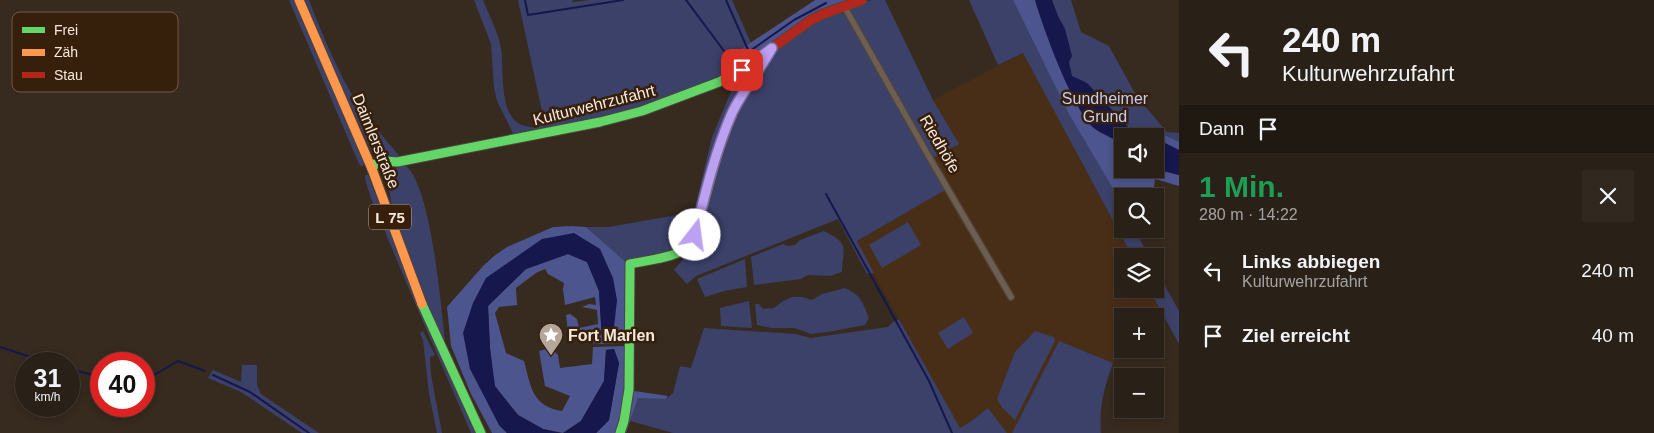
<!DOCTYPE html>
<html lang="de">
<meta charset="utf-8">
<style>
body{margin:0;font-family:Arial,sans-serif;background:#312820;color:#f1f3f6;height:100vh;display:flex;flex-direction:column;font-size:19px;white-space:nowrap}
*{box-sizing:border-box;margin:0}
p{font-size:16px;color:#a5a3a1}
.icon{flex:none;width:28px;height:28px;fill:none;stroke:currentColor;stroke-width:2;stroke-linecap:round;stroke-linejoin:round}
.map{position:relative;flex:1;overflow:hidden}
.sheet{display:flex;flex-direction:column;background:#292017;width:475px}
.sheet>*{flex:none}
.banner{background:#292017;color:#f1f3f6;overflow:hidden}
.fabs{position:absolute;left:1114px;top:128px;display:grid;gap:10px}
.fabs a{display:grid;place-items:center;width:50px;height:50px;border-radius:0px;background:#292017;box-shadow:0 2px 8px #0003,0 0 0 1px #453e36;font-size:25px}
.speed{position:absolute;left:15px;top:352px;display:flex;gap:10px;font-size:25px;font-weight:700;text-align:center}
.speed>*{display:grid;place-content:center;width:65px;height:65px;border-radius:50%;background:#292017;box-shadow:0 2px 8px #0003,0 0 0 1px #453e36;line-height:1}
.speed small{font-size:12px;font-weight:400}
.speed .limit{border:8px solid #d22;background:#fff;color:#111}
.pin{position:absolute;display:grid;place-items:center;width:42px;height:42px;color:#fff;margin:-21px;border-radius:10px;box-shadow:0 2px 8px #0006}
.me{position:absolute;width:55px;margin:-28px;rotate:15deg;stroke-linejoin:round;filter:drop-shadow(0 0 4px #0008)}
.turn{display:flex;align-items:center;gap:18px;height:105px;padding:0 20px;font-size:22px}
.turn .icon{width:65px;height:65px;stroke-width:2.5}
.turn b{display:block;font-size:35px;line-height:42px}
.then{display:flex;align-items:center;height:48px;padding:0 20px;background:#0003;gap:10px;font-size:19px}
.round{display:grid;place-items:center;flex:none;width:52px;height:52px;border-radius:0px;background:#312820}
.summary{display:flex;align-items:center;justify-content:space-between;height:85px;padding:0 20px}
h1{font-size:30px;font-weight:800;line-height:38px;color:#1e9e55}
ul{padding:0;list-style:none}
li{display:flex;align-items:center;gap:15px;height:65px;padding:0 20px}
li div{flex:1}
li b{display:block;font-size:19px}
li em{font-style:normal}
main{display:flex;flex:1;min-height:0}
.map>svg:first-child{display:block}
.built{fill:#492e17}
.green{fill:#3b4169;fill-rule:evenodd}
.forest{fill:#4c558e}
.water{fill:#16174c}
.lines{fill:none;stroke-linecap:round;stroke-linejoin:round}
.stream{stroke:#16174c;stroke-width:2}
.street-casing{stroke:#50453b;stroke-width:8}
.fast-casing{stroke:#50453b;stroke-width:11}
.slow-casing{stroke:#50453b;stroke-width:11}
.jam-casing{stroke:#50453b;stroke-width:11}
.street{stroke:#6d5e52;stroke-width:5.5}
.fast{stroke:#63d668;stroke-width:9}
.slow{stroke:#ff974d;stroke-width:9}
.jam{stroke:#b3261e;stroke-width:9}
.route-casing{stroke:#7a689d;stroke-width:12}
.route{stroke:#bca0f2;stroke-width:9}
.labels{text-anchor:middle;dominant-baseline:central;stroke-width:5;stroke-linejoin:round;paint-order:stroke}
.shield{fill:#361f0b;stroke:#bdac9d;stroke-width:1}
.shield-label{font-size:15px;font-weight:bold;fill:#f7e8dc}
.park-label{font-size:16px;fill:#c3cdf4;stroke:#361f0b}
.street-label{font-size:16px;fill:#f7e8dc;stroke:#361f0b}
.poi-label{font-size:16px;font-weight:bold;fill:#f7e8dc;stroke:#361f0b;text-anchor:start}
.key{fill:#361f0b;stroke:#705b4a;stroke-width:1}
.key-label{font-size:14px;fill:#f7e8dc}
</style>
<main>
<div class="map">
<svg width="1179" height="433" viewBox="0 0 1179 433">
<rect width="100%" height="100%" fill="#372a1f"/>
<!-- built -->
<path class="built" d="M1023,53L1132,256H1122V289H1149L1167,321L1155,325V316H1122V344L1113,363L1059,341L1012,433H1007L988,408L960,429L856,242L944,190L928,160L959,144L933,100Z"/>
<!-- green -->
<path class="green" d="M289,0H296L364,164L362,167L359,164Z
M303,0H309C318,23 327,46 338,68C352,100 375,128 398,154V157C390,160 378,158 372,153Z
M474,0H483C489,15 498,32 501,48C504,67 499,111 518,123C523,126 530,127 536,128L542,123L543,116L518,0H572L573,2L590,0H732L751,43L726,58L734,73L630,112L515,137L497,101L494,88L491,44Z
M872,0H885L933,100L959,144L933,158L852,15L850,11L854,5Z
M969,0H1013L1027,27L1024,0H1071L1081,32L1109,46L1137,97L1167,132L1179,133V181L1150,179L1139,190L1118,197L1122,206V229H1134L1149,256H1132L1023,53L998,65ZM1122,136H1155V169H1122Z
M837,12L845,14L849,17L945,190L857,241L874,273L867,274L838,219L696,276L687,284L674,270L689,252L733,115L771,57L782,43L811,23Z
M756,64H758L750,77L689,242L680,250L627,263L586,227H609L694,212L712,137L737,77Z
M403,164C432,179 441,313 446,347L419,283L392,210L388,180L394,170Z
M365,175H368L411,284L476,433H471C442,365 412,298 384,229C379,216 365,187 365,175Z
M908,222L921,245L882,268L869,245Z
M824,231C850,244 843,246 842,272L830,276L808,275L801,279L754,285L751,257L783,244L788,246L795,245L800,240Z
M745,259L747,287L724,291L705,297L697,279Z
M1155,268L1179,311V344L1149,289H1155Z
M845,288C861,295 863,303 869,318L865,325L834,331L811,334L794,328H771L757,325L755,304H759L763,309L774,308L783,301L792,297H802L812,300L822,294Z
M749,301L752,328L721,326L720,308Z
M964,317L973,333L948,349L938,333Z
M899,319L960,428L970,422L988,408L1007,433H673L630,421L638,397L666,399L673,393L680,366L691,368L704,328L796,334L810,338L888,327L893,322Z
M423,331L435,355L430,357L431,375L442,433H437L429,394L423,340L420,333Z
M1035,331L1054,337L1055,341L1015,420L1001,406L997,399L1015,352Z
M1059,341L1113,363C1104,389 1099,405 1101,433H1012Z
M242,365H257V385L261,394L319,433H302L241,392L208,378L213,370L241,382Z"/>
<!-- forest -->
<path class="forest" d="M815,0H854L830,8L734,73L726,59Z
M1013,0H1035L1062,73L1083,114L1122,144V169H1155V166L1163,171L1179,175V186L1155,179L1154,189L1138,190L1118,197L1069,114Z
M1158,132L1179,142V150L1156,139Z
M572,226L586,227L627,263L626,343C602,344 588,347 568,332L566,315L570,314L577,319L579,328L598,324L597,310L582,307L589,304L596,305L595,297L565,305L563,289L564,283L548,274L545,269L536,273L516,288L517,305L499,307L495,313L506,353L524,361C531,387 532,406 562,411L570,396L545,386L539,351L551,348L558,355L560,368L592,364L593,347L626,346L628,390L668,396L666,399L638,398L626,433H596L609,420L619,363L614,349L606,350L604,381L581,421L563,433L543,429L518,415L494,386L490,348L488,306L526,269L568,254L587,262L599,291L602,339L617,300L574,233L473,303L499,425L507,433H492L471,394L451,346L447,307L483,266L494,256L507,247L553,227Z"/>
<!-- water -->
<path class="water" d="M1035,0H1052L1058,16L1065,29L1072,56L1069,62L1072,76L1087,83L1129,128L1151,136H1122V144C1114,138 1103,135 1095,129C1074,113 1043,28 1035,0Z
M1155,138L1179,150V175L1163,171L1155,166Z
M574,233L600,249L613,278L617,300L613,337L602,340L599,291L587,262L568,254L526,269L488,306L490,348L495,386L518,415L543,429L561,433H507L499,425L470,369L463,333L473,303L486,278L542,239Z
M614,349L619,363L609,420L596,433H563L581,421L604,381L606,350Z"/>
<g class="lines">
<!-- stream -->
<path class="stream" d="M525,0L528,15L623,0
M686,0L733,63L794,20L826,3
M726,0L749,52
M826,194L929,381L952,433
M0,347L52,364
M69,369L101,377
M213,375L250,392L309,433
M144,381L178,361L205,371"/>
<defs>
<path id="street" d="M844,6L932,162L1011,297"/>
<path id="fast" d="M372,169L375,164L386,161L397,162L600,122L642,111L719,82L742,70L758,58
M422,304L481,433
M620,433L624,421L629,389L630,264C651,259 675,259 692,244C707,199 715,151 735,108C745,88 759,71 770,52"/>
<path id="slow" d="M299,0L372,169L422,304"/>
<path id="jam" d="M758,58L811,20L823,14L862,0"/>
</defs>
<!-- street casing -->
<use href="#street" class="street-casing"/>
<!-- fast casing -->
<use href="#fast" class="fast-casing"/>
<!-- slow casing -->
<use href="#slow" class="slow-casing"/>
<!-- jam casing -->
<use href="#jam" class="jam-casing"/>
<!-- street -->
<use href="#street" class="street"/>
<!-- fast -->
<use href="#fast" class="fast"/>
<!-- slow -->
<use href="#slow" class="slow"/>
<!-- jam -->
<use href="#jam" class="jam"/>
</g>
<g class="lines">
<defs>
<path id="route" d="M695,235C705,194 715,152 732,113C743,90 760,70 772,48L742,70"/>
</defs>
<!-- route casing -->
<use href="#route" class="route-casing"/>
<!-- route -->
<use href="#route" class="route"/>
</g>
<!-- icons -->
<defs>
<symbol id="sight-pin" viewBox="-11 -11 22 30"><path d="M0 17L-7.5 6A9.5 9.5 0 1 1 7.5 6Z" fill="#b4a69a" stroke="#361f0b"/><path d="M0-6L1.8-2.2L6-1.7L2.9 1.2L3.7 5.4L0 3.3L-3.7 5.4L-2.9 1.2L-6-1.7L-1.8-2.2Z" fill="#fff"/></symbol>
</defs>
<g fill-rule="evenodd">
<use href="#sight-pin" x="537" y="321" width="28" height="38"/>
</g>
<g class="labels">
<!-- shield labels -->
<rect class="shield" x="369" y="204.5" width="42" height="25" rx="4"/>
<g class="shield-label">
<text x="390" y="217">L 75</text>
</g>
<!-- park labels -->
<g class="park-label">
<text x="1105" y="98">Sundheimer<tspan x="1105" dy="18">Grund</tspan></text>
</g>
<!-- street labels -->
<g class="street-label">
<text transform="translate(594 105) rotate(-14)">Kulturwehrzufahrt</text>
<text transform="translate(376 141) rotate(68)">Daimlerstraße</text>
<text transform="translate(940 144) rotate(60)">Riedhöfe</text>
</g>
<!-- poi labels -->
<g class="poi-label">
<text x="568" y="335">Fort Marlen</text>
</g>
</g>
<!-- legend -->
<rect x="12" y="12" width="166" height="80" rx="8" class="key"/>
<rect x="22" y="27" width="23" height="6" fill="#63d668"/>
<rect x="22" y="49" width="23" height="7" fill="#ff974d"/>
<rect x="22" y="72" width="23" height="6" fill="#b3261e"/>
<g class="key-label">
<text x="54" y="35">Frei</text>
<text x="54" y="57">Zäh</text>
<text x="54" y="80">Stau</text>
</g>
</svg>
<div class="fabs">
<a><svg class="icon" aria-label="sound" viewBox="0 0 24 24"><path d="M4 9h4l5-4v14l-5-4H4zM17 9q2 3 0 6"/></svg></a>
<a><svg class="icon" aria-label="search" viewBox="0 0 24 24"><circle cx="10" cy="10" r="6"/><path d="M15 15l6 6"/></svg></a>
<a><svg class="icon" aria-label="layers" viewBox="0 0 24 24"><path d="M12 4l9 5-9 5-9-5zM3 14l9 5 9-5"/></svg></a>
<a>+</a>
<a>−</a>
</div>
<div class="speed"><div>31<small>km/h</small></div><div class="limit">40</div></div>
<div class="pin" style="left:742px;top:70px;background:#d93025"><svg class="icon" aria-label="arrive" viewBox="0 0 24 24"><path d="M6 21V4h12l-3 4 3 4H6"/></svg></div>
<svg class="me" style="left:695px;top:235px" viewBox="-20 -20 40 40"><circle r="19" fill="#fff"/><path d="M0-13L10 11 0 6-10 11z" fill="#bca0f2"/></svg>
</div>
<section class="sheet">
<div class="banner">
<div class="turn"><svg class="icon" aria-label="left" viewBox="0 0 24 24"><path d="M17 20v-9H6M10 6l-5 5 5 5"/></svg><div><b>240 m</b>Kulturwehrzufahrt</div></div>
<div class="then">Dann<svg class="icon" aria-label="arrive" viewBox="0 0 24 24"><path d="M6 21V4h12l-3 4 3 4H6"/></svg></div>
</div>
<div class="summary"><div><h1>1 Min.</h1><p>280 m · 14:22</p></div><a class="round"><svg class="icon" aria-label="close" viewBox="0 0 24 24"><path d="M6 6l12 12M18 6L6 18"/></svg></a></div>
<ul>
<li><svg class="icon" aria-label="left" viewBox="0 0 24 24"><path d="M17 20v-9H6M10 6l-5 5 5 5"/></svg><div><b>Links abbiegen</b><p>Kulturwehrzufahrt</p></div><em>240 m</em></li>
<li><svg class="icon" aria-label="arrive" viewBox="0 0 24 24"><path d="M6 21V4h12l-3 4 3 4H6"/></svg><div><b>Ziel erreicht</b></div><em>40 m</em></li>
</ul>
</section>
</main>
